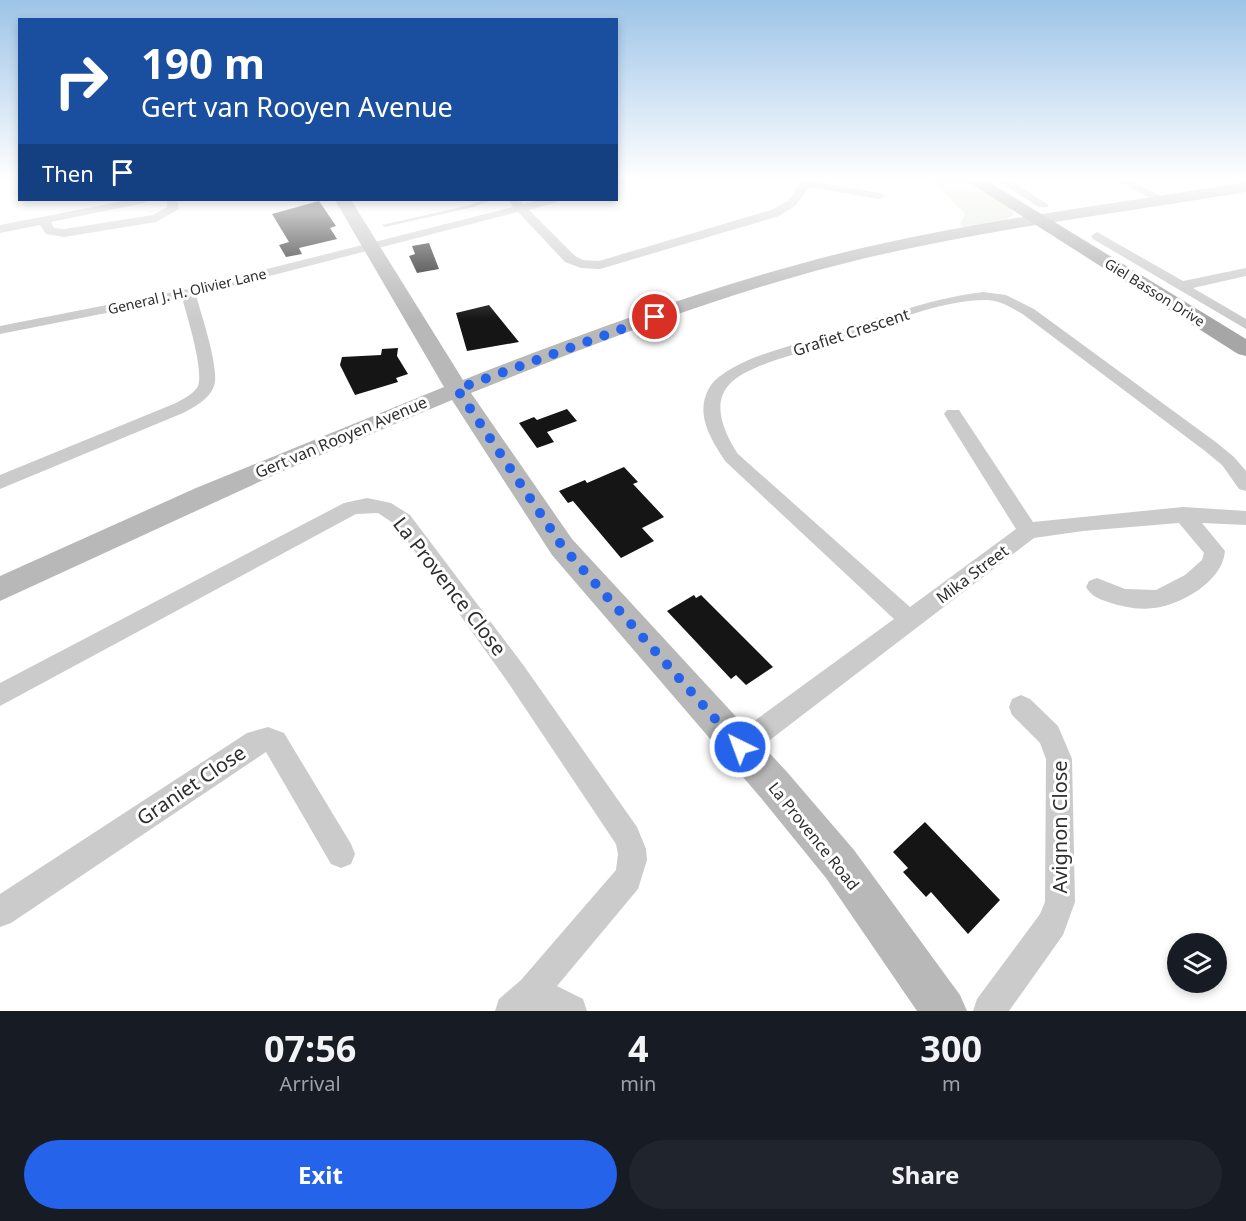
<!DOCTYPE html>
<style>
body{margin:0;font-family:"Noto Sans",sans-serif;background:#20242c;color:#f1f3f6;height:100vh;display:flex;flex-direction:column;font-size:22px;white-space:nowrap}
*{box-sizing:border-box;margin:0}
p{font-size:20px;color:#9ea1a6}
.icon{flex:none;width:33px;height:33px;fill:none;stroke:currentColor;stroke-width:2;stroke-linecap:round;stroke-linejoin:round}
.map{position:relative;height:1011px;overflow:hidden}
.drawer{display:flex;flex-direction:column;background:#171b24;flex:1}
.drawer>*{flex:none}
.banner{position:absolute;left:18px;top:18px;width:600px;height:183px;border-radius:0px;box-shadow:0 3px 9px #0003;background:#1a4fa0;color:#fff;overflow:hidden}
.controls{position:absolute;left:1167px;top:933px;display:grid;gap:12px}
.controls a{display:grid;place-items:center;width:60px;height:60px;border-radius:50%;background:#171b24;box-shadow:0 3px 9px #0003;font-size:30px}
.pin{position:absolute;display:grid;place-items:center;width:51px;height:51px;color:#fff;margin:-26px;border:3px solid #fff;border-radius:50%;box-shadow:0 2px 6px #0007}
.me{position:absolute;width:66px;margin:-33px;rotate:318deg;stroke-linejoin:round;filter:drop-shadow(0 0 4px #0008)}
.turn{display:flex;align-items:center;gap:21px;height:126px;padding:0 24px;font-size:27px}
.turn .icon{width:78px;height:78px;stroke-width:2.5}
.turn b{display:block;font-size:42px;line-height:51px}
.then{display:flex;align-items:center;height:57px;padding:0 24px;background:#0003;gap:12px;font-size:22px}
.eta{display:flex;justify-content:space-evenly;align-items:center;height:102px;text-align:center}
.eta b{font-size:36px;font-weight:700;line-height:42px}
.button{display:flex;gap:12px;margin-top:auto;padding:12px 24px}
.button a{flex:1;height:69px;border-radius:36px;background:#2563eb;color:#fff;font-size:24px;font-weight:700;line-height:69px;text-align:center}
.button a+a{background:#20242c;color:#f1f3f6}
.map>svg:first-child{display:block}
.green{fill:#e4eadd}
.building{fill:#151515}
.lines{fill:none;stroke-linecap:round;stroke-linejoin:round}
.lane{fill:#cbcbcb;fill-rule:evenodd}
.street{fill:#cbcbcb;fill-rule:evenodd}
.secondary{fill:#b8b8b8;fill-rule:evenodd}
.primary{fill:#a6a6a6;fill-rule:evenodd}
.route{stroke:#2563eb;stroke-width:10;stroke-dasharray:0 18}
.labels{text-anchor:middle;dominant-baseline:central;stroke-width:6;stroke-linejoin:round;paint-order:stroke}
.far-street-label{font-size:14px;fill:#2e2e2e;stroke:#fff}
.street-label{font-size:16px;fill:#2e2e2e;stroke:#fff}
.near-street-label{font-size:20px;fill:#2e2e2e;stroke:#fff}
</style>
<div class="map">
<svg width="1246" height="1011" viewBox="0 0 1246 1011">
<rect width="100%" height="100%" fill="#fff"/>
<!-- green -->
<path class="green" d="M927,179H965L1009,206L1014,214L1006,220L964,227L960,224L965,214L938,186Z"/>
<!-- building -->
<path class="building" d="M319,201L336,226L330,228L337,239L299,248L302,254L286,257L279,245L289,242L272,214Z
M429,243L439,269L417,273L409,256L415,254L412,246Z
M489,305L519,342L467,351L456,313Z
M398,348L397,356L408,374L396,378L398,382L355,395L340,365L342,357L381,355L382,349Z
M567,409L577,421L547,432L554,442L537,448L519,423L534,417L537,420Z
M624,467L638,482L633,484L664,517L642,528L654,541L621,558L573,501L568,503L559,491L585,480L587,483Z
M694,595L696,598L701,595L773,667L746,685L736,675L731,679L667,611Z
M925,822L1000,900L968,934L931,892L926,897L903,872L908,868L893,852Z"/>
<g class="lines">
<!-- lane -->
<path class="lane" d="M485,200H492L473,207L385,227L382,225L470,205Z"/>
<!-- street -->
<path class="street" d="M638,179L637,181L616,186V180Z
M803,179H814L813,181L879,193L885,196L879,199L809,187L796,205L779,216L600,269L581,268L565,262L518,212L196,295C201,314 220,369 214,386C209,400 194,407 183,413L0,489V475L176,403C183,399 194,394 198,386C204,371 187,315 182,298L0,334V326L188,289L513,207L509,200H519L523,204L541,200H558L557,202L529,210L575,256L583,260L599,261L771,210L788,201Z
M995,179H1008L1049,205L1047,207H1039Z
M1114,179H1128L1168,200L1162,203L1158,202Z
M1235,179H1246V184Z
M129,200H150L144,203L51,222L54,228L64,229L153,215L167,207V200H177L179,209L156,222L64,237L46,234L40,225L0,233V225Z
M1097,232L1183,281L1246,268V276L1193,288L1246,319V329L1093,239L1091,236Z
M983,292L1006,295L1034,309L1217,443L1234,457L1246,471V491L1239,489L1222,465L1205,451L1024,315C1012,308 1000,300 986,300C935,300 877,328 828,344C802,353 745,365 728,386C711,406 726,436 738,454L910,607L1016,529L944,414L947,410H959L1033,522L1183,507L1246,511V525L1202,523L1225,551C1223,581 1181,605 1154,608C1138,610 1123,607 1108,602C1099,599 1091,596 1086,587L1089,581L1097,578L1125,589L1156,590L1185,575L1202,560L1204,553L1179,523L1083,531L1034,538L749,756L740,759L731,756L727,747L731,738L894,619L726,462C713,443 697,418 706,395C709,386 715,379 723,374C750,355 785,348 816,338C872,321 925,299 983,292Z
M367,498L391,503L410,515L524,666L637,827L646,849L647,860L638,889L557,986L583,999L587,1011H495L499,999L521,980L616,870L618,854L616,844L507,681L396,525L378,513L356,514L0,706V683L344,503Z
M1021,695L1030,699L1058,726L1072,759L1075,902L1063,935L1009,1011H973L977,999L1040,914L1045,902L1046,759L1040,743L1012,715L1009,707L1012,699Z
M268,727L284,733L351,844L355,854L351,864L341,868L331,864L266,752L11,923L0,927V894L247,733Z"/>
<!-- secondary -->
<path class="secondary" d="M1246,182V192C1121,213 994,228 870,257C734,289 601,341 471,393L572,539L787,772L854,850L960,995L967,1011H917L826,878L761,798L552,555L452,400L283,471L0,601V576L196,488L444,387L335,200H351L463,380C596,328 731,278 871,246C995,218 1121,203 1246,182Z"/>
<!-- primary -->
<path class="primary" d="M964,179H984L1246,339V356L1238,354Z"/>
</g>
<!-- sky -->
<linearGradient id="sky" x2="0" y2="1"><stop stop-color="#9dc4e8"/><stop offset="0.56" stop-color="#fff"/><stop offset="1" stop-color="#fff" stop-opacity="0"/></linearGradient>
<rect width="1246" height="320" fill="url(#sky)"/>
<g class="lines">
<!-- route -->
<path class="route" d="M655,317L457,389L562,546L740,747"/>
</g>
<g class="labels">
<!-- far-street labels -->
<g class="far-street-label">
<text transform="translate(187 291) rotate(-13)">General J. H. Olivier Lane</text>
<text transform="translate(1155 292) rotate(32)">Giel Basson Drive</text>
</g>
<!-- street labels -->
<g class="street-label">
<text transform="translate(851 332) rotate(-18)">Grafiet Crescent</text>
<text transform="translate(341 437) rotate(-23)">Gert van Rooyen Avenue</text>
<text transform="translate(972 574) rotate(-37)">Mika Street</text>
<text transform="translate(814 836) rotate(51)">La Provence Road</text>
</g>
<!-- near-street labels -->
<g class="near-street-label">
<text transform="translate(450 586) rotate(52)">La Provence Close</text>
<text transform="translate(191 785) rotate(-34)">Graniet Close</text>
<text transform="translate(1059 827) rotate(-90)">Avignon Close</text>
</g>
</g>
</svg>
<div class="controls">
<a><svg class="icon" aria-label="layers" viewBox="0 0 24 24"><path d="M12 4l9 5-9 5-9-5zM3 14l9 5 9-5"/></svg></a>
</div>
<div class="pin" style="left:655px;top:317px;background:#d93025"><svg class="icon" aria-label="arrive" viewBox="0 0 24 24"><path d="M6 21V4h12l-3 4 3 4H6"/></svg></div>
<svg class="me" style="left:740px;top:747px" viewBox="-20 -20 40 40"><circle r="17" fill="#2563eb" stroke="#fff" stroke-width="3"/><path d="M0-11L8 9 0 5-8 9z" fill="#fff"/></svg>
<div class="banner">
<div class="turn"><svg class="icon" aria-label="right" viewBox="0 0 24 24"><path d="M7 20v-9h11M14 6l5 5-5 5"/></svg><div><b>190 m</b>Gert van Rooyen Avenue</div></div>
<div class="then">Then<svg class="icon" aria-label="arrive" viewBox="0 0 24 24"><path d="M6 21V4h12l-3 4 3 4H6"/></svg></div>
</div>
</div>
<section class="drawer">
<div class="eta">
<div><b>07:56</b><p>Arrival</p></div>
<div><b>4</b><p>min</p></div>
<div><b>300</b><p>m</p></div>
</div>
<div class="button"><a>Exit</a><a>Share</a></div>
</section>
